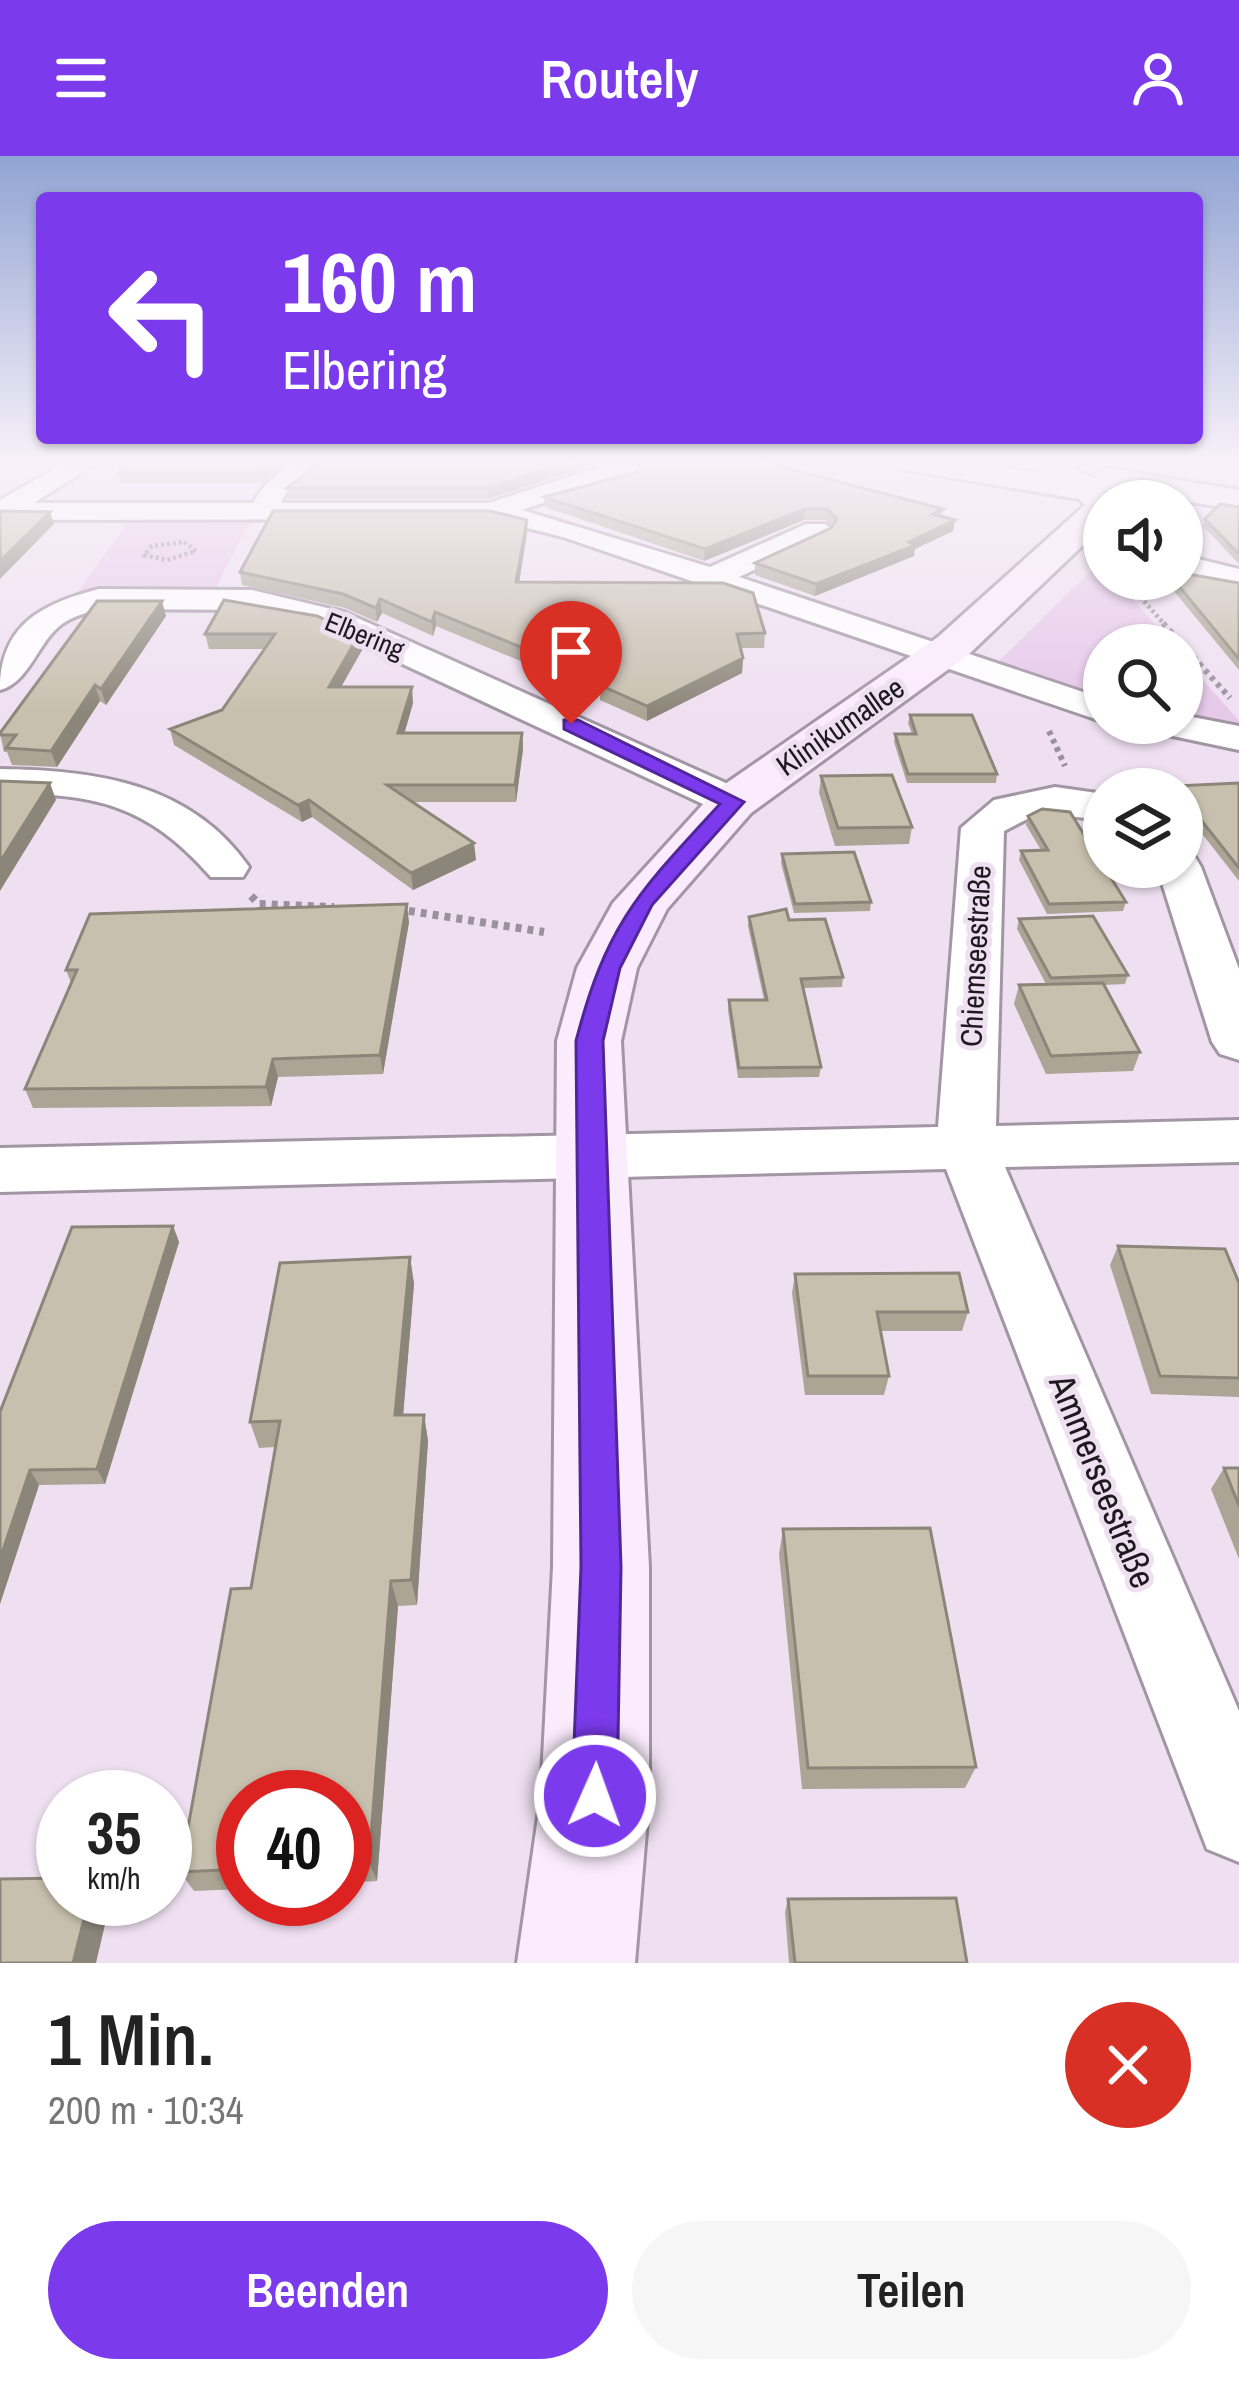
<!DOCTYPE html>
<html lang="de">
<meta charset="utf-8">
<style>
body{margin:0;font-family:"Archivo Narrow",sans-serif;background:#f6f6f6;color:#222;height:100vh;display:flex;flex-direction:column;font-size:45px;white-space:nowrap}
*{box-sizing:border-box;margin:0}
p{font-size:39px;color:#767676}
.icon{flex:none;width:66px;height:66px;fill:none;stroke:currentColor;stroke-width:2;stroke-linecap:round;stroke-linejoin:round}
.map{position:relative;height:1807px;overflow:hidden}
.side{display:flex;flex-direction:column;background:#fff;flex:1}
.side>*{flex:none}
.banner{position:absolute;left:36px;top:36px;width:1167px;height:252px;border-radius:12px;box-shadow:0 3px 9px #0004;background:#7c3aed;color:#fff;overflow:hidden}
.tools{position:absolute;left:1083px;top:324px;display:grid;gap:24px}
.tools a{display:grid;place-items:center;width:120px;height:120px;border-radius:50%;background:#fff;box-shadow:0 3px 9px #0004;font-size:60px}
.speed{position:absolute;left:36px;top:1614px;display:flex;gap:24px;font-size:60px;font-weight:700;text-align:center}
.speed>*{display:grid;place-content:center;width:156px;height:156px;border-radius:50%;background:#fff;box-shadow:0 3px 9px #0004;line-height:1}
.speed small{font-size:30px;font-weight:400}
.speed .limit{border:18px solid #d22;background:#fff;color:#111}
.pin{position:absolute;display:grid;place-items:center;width:102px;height:102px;color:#fff;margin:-123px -51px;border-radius:50% 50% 50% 0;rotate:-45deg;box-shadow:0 0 12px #0007}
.pin .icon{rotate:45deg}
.me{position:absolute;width:132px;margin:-66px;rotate:2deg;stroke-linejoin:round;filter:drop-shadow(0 0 9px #0008)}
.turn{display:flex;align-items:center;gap:42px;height:252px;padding:0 48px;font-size:54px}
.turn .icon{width:156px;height:156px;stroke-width:2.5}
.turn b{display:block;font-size:84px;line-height:102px}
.round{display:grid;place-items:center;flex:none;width:126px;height:126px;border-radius:63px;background:#f6f6f6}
.head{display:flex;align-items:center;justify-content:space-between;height:204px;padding:0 48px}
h1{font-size:72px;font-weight:600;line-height:90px}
.button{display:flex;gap:24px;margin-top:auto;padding:24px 48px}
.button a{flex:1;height:138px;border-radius:72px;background:#7c3aed;color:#fff;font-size:48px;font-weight:600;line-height:138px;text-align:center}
.button a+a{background:#f6f6f6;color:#222}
header{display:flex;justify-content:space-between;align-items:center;height:156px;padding:0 48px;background:#7c3aed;color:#fff;font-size:54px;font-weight:600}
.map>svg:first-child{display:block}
.green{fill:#e6c8e9}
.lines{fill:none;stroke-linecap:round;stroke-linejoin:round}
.street-casing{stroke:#a295a4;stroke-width:6}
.secondary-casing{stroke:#a295a4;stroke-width:6}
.path-far2{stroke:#9b909d;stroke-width:4.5;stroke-dasharray:3 3;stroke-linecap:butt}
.path-far1{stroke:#9b909d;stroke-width:6;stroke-dasharray:4.5 4.5;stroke-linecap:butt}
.path{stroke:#9b909d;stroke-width:8;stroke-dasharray:6 6;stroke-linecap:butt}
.street{fill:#fff;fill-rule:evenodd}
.secondary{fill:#fbecfd;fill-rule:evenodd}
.wall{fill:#aca596}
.shaded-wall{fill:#8c867a}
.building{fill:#c8c0ae;stroke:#8c867a;stroke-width:3}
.route{fill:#7c3aed;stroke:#51269a;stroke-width:3}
.labels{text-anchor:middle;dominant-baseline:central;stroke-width:10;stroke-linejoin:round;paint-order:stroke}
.far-street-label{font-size:27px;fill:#1e191f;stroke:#efe0f1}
.street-label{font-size:30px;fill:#1e191f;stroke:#efe0f1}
.near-street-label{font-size:36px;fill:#1e191f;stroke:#efe0f1}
</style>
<header><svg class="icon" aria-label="menu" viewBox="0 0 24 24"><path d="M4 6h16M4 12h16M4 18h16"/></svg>Routely<svg class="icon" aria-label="person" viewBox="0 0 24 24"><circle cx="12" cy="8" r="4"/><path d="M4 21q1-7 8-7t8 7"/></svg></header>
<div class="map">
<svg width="1239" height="1807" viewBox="0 0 1239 1807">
<rect width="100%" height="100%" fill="#efe0f1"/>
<!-- green -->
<path class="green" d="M253,360L214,435L77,437L132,361Z
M1100,406L1104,423H1115L1173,489H1104V546L993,511Z
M1182,500L1239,565V574L1182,563Z"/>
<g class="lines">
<defs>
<path id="street" d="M70,304H101L34,347H253C271,315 295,303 331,304L287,335L281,347H489L602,310H636V322L605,326L522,354L710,411L806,368H826L831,374L826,380L739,421L1104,543V566L563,381L491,363L0,364V344Z
M1182,399L1239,413V432L1182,417Z
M99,433L252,434L344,456L748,637L754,646L748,655H718L321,470L252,454L101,453C88,456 73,460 62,468C38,485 30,526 0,534C0,469 41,448 99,433Z
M1182,559L1239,570V594L1149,575L1143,567H1182Z
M0,613C95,614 191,627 249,711L243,721H211C146,647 95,638 0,637Z
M1055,631L1104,638V664L1039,657L1004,675L996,970L1239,964V1006L1005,1011L1239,1555V1706L1207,1693L946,1013L0,1036V992L938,971L961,672L994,644Z
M1182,698L1195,701L1201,711L1239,813V904L1220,898L1212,886L1157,711H1182Z"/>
<path id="secondary" d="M884,304H956L1046,318L1049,308L1060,305L1090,321L1106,312L1239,334V354L1166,342L1104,345V369L968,499L751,657L667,753L637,812L621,885L649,1411V1640L635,1807H517L541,1640L553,1411L557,885L577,812L613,747L715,635L938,481L1085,349L1079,343L900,313Z"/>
</defs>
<!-- street casing -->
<use href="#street" class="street-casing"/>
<!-- secondary casing -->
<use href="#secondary" class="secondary-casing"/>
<!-- path-far2 -->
<path class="path-far2" d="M819,304L859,311
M184,386L196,395L167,404L144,399L152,390Z
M1124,423L1166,470"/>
<!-- path-far1 -->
<path class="path-far1" d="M1163,467L1230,542
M1049,575L1065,610"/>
<!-- path -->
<path class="path" d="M251,740L259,748L334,751
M397,753L544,776"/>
<!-- street -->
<use href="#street" class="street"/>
<!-- secondary -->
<use href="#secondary" class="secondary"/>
</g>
<!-- wall -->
<path class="wall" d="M324,304H755L943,353L942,360L955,364L953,375L915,393L914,400L815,440L755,419V407L831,372L832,370L826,364H804L704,405L545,351L544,341L637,316L639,308L636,305L601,306L488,343H288L287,332Z
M293,305L261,327H120L118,317Z
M1239,351V408L1203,370L1205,363Z
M527,377L519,426L765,477L764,492H741L743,502L742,517L647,565L600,544V538L436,470L433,480L382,457L377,466L345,452L242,429L240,416Z
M1164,423L1239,427V514Z
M166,460L106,549L100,545L57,611L12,609L7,596H4L0,577Z
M205,478L359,479L362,494L341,531L413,547L404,577H522L523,593L516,646H412L476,704L413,734L312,661L302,666L174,589L170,573L222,554L265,493H209Z
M910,559L997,618L996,627H907L894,586L895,578H912L908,567Z
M821,620L912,671L909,688L835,690L819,637Z
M1239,627V725L1182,652V633H1173L1174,630Z
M1028,660L1126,746L1123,755L1047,758L1019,704L1021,695L1041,694L1026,669Z
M782,698L871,746L870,755L794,757L781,707Z
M749,761L789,764L843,821L842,831L803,832L821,911L819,921L738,922L728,854L729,844H764L748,770Z
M1019,763L1128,819L1125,828L1104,829L1140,896L1133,915L1046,918L1014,848L1019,829L1046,828L1017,773Z
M409,766L383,918L278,921L271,950L33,952L25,933L71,827L66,814Z
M173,1070L179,1086L105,1328L39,1329L0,1448V1256Z
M1118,1090L1239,1127V1241L1151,1238L1110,1109Z
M410,1101L414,1128L403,1259H424L428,1285L417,1449L398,1450L377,1725L345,1727V1641H243V1733L194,1735L180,1716L251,1432L275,1291L259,1292L250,1266Z
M795,1118L968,1156L962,1175H881L889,1220L884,1239H805L792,1137Z
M1224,1312H1239V1403L1211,1333Z
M783,1373L976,1611L965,1632L802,1633L779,1398Z
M788,1743L967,1807H789L785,1756Z"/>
<!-- shaded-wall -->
<path class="shaded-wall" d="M279,304H301L293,305L261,327L260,317Z
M576,304H601V306L488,343V332Z
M805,353L804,364L704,405L705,393Z
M50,356L54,368L0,423V405Z
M527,364V377L517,440L516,426Z
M955,364L953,375L915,393L914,400L815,440L816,428Z
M380,443L382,457L377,466L376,452Z
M162,445L166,460L106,549L101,533Z
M435,456L436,470L433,480L432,466Z
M359,479L362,494L332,547L329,531Z
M743,502L742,517L647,565V550Z
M95,529L100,545L57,611L51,595Z
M412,531L413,547L400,593L398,577Z
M522,577L523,593L516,646L515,629Z
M50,627L56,644L0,735V706Z
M309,644L312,661L302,666L298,649Z
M474,687L476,704L413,734L411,717Z
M407,748L409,766L383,918L380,899Z
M273,903L278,921L271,950L266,931Z
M173,1070L179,1086L105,1328L97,1313Z
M410,1101L414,1128L401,1285L395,1259Z
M424,1259L428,1285L417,1449L411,1424Z
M30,1314L39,1329L0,1448V1403Z
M391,1425L398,1450L377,1725L369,1706Z
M89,1743H111L96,1807H73Z"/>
<!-- building -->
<path class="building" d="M130,304H279L260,317H118Z
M324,304H576L488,332H287Z
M640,304H755L943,353L933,358L955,364L909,386L916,389L816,428L755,407L831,372L837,363L827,353H805L705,393L544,341L637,316Z
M1220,348L1239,351V398L1205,363Z
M0,355L50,356L0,405Z
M273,355H490L527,364L516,426L723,427L753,437L765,477L737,478L743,502L647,550L600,529L606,526L435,456L432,466L380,443L376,452L343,438L240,416Z
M1182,417L1239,427V503L1173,423H1182Z
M224,444L317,460L359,479L329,531H412L398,577H522L515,629H387L474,687L411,717L309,644L298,649L170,573L222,554L275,478H205Z
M97,445H162L101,533L95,529L51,595L6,592L16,579H0V577Z
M910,559H972L997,618H908L895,578H916Z
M892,619L912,671L838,672L821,620Z
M0,625L50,627L0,706Z
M1239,627V712L1182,640V633H1177L1174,630Z
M1042,653L1070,656L1126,746L1049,748L1021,695L1048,694L1028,660Z
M854,696L871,746L795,748L782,698Z
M407,748L380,899L273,903L266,931L25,933L77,814H66L90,758Z
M786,753L789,764L825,763L843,821L801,823L821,911L739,912L729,844H767L749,761Z
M1093,760L1128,819L1051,822L1019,763Z
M1103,827L1140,896L1051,900L1019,829Z
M173,1070L97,1313L30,1314L0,1403V1256L72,1071Z
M1118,1090L1225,1093L1239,1127V1222L1160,1220Z
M410,1101L395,1259H424L411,1424L391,1425L369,1706L345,1707V1641H243V1713L180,1716L231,1433L251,1432L280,1265L250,1266L280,1107Z
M959,1117L968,1156H877L889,1220H808L795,1118Z
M1224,1312H1239V1350Z
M930,1372L976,1611L808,1612L783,1373Z
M63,1722V1743H89L73,1807H0V1723Z
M956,1742L967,1807H795L788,1743Z"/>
<!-- sky -->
<linearGradient id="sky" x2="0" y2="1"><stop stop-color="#91a4d3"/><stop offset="0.55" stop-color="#f8f1f9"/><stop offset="1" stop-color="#f8f1f9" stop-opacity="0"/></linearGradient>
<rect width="1239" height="557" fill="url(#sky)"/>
<!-- route -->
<path class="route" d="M564,564H578L744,646L652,749L620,812L603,885L621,1411L617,1640L610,1656L595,1662L579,1656L572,1640L581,1411L576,885C607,766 639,736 720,648L564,573Z"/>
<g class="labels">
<!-- far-street labels -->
<g class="far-street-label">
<text transform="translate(365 479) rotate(22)">Elbering</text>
</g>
<!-- street labels -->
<g class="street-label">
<text transform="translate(840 570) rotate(-35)">Klinikumallee</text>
<text transform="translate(975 800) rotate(-87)">Chiemseestraße</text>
</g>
<!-- near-street labels -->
<g class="near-street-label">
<text transform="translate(1103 1325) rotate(68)">Ammerseestraße</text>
</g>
</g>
</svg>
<div class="tools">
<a><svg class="icon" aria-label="sound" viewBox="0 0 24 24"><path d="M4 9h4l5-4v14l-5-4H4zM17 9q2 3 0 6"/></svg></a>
<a><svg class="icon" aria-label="search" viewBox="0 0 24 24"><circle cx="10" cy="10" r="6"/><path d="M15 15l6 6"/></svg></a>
<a><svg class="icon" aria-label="layers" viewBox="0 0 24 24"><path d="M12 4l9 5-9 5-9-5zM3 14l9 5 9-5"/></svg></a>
</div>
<div class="speed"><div>35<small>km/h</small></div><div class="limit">40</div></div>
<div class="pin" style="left:571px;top:568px;background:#d93025"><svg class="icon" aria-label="arrive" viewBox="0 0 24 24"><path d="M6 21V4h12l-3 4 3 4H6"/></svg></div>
<svg class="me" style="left:595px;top:1640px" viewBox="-20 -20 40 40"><circle r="17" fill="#7c3aed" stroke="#fff" stroke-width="3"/><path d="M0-11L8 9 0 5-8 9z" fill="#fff"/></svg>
<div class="banner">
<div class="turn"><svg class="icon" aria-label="left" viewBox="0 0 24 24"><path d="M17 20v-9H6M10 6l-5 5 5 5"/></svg><div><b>160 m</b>Elbering</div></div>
</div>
</div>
<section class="side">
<div class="head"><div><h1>1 Min.</h1><p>200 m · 10:34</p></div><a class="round" style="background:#d93025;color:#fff"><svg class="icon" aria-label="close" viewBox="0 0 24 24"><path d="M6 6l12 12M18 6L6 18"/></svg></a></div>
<div class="button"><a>Beenden</a><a>Teilen</a></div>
</section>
